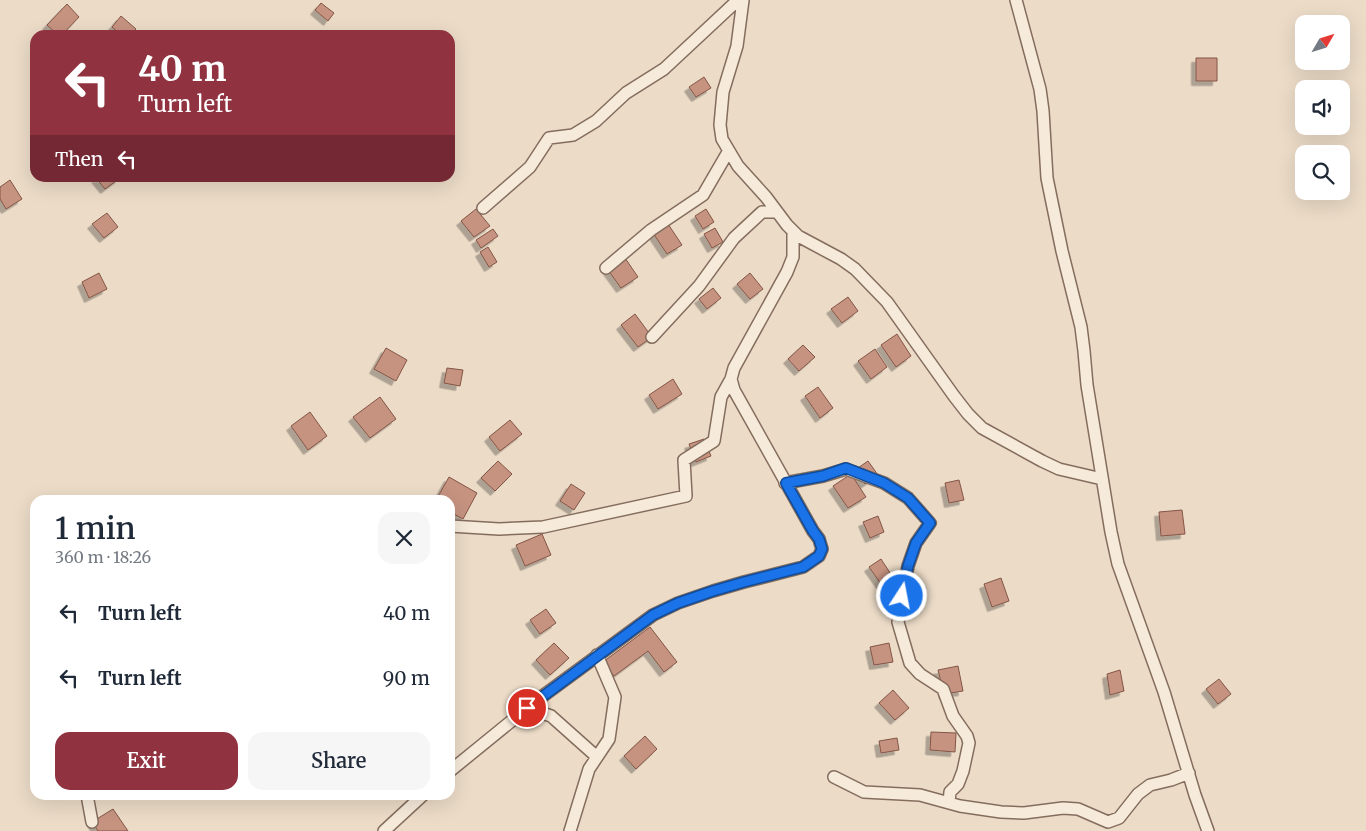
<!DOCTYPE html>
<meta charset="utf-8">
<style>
body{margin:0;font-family:Merriweather,serif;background:#f6f6f7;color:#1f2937;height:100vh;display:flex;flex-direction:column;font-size:19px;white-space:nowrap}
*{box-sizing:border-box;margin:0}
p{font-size:16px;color:#747a83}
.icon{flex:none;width:28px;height:28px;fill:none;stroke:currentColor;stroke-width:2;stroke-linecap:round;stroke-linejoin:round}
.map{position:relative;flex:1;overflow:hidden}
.side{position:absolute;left:30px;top:495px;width:425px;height:305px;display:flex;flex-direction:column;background:#fff;border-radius:15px;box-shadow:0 5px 20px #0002}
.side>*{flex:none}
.top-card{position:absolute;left:30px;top:30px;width:425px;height:152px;border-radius:15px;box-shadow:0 5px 20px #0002;background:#903240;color:#fff;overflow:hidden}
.needle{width:32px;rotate:51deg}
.fabs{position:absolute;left:1295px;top:15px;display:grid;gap:10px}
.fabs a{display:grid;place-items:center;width:55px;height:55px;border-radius:10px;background:#fff;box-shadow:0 5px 20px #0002;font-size:25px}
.pin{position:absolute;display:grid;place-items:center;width:42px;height:42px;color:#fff;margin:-21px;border:2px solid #fff;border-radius:50%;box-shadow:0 1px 5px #0007}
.me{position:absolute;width:55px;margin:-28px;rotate:11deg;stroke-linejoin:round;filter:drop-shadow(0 0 4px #0008)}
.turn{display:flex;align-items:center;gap:18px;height:105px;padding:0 25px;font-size:22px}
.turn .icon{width:65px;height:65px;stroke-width:2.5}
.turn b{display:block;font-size:35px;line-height:42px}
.then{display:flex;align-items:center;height:48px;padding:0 25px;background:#0003;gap:10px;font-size:19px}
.round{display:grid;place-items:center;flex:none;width:52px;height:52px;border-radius:15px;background:#f6f6f7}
.overview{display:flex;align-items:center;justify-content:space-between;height:85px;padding:0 25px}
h1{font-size:30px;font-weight:600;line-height:38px}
.cta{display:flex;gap:10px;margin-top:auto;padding:10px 25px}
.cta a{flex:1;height:58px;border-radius:15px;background:#903240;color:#fff;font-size:20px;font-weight:600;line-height:58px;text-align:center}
.cta a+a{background:#f6f6f7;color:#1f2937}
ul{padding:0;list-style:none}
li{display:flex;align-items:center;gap:15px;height:65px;padding:0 25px}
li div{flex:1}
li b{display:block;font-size:19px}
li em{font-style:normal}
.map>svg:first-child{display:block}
.building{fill:#c69380;stroke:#835546;filter:url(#shadow)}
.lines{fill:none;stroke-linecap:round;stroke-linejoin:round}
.street-casing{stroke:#856d5e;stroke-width:14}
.street{stroke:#f6eada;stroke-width:11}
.route-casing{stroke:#114b97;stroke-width:12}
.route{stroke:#1a73e8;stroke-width:9}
</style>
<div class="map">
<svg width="1366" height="831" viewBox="0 0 1366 831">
<defs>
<filter id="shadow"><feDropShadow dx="-4.5" dy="4.5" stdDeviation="0" flood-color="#0004"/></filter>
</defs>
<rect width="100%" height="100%" fill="#ebdbc7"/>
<!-- building -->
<path class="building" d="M321,3L334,13L328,21L315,10Z
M67,4L79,17L62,35H58L47,25Z
M121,16L136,29L130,35H121L112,27Z
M1196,58H1217V81H1196Z
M704,77L711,88L696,97L689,87Z
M96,178H120L105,189Z
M10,180L22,199L6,209L0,199V187Z
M476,209L490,226L474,237L461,221Z
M706,209L714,222L703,229L695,216Z
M107,213L118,227L104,238L92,224Z
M666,221L682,245L667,254L651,230Z
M715,228L723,242L712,248L704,234Z
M493,229L498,236L481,248L476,240Z
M488,247L497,262L489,267L480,252Z
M625,258L638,277L621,288L608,270Z
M99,273L107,289L89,298L82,282Z
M750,273L763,289L750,299L737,284Z
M713,288L721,298L707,309L699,299Z
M848,297L858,311L842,323L831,309Z
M635,314L652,337L638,347L621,325Z
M897,334L911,356L896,367L881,345Z
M803,345L815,357L799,371L788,359Z
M386,348L407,360L396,381L374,369Z
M875,349L887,367L871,379L858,361Z
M447,368L463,370L460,386L444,383Z
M673,379L682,394L658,409L649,395Z
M818,387L833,408L820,418L805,396Z
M380,397L396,419L370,438L353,417Z
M310,412L327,436L308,450L291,426Z
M510,420L522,434L500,451L489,437Z
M704,439L711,456L696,462L689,444Z
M498,461L512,474L495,491L481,478Z
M868,461L878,475L865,484L855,470Z
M851,474L866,497L848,508L833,486Z
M449,477L477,493L463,519L450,512V500H436Z
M959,480L964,500L949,503L945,483Z
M571,484L585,493L574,510L560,501Z
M1182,510L1185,534L1161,536L1159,512Z
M878,516L884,532L870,538L863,522Z
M542,534L551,555L525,566L516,545Z
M881,559L892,576L881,584L869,567Z
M1001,578L1009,601L992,607L984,584Z
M546,609L556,623L540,634L530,620Z
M650,627L677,662L664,672L648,651L614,676L603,662Z
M554,643L569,658L550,675L536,660Z
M889,643L893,662L874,665L870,647Z
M958,666L963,691L944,694L938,670Z
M1120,670L1124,691L1110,695L1107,674Z
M1219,679L1231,694L1218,704L1206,689Z
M893,690L909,708L895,720L879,703Z
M931,732L956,733L955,752L930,750Z
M645,736L657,749L636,769L624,756Z
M897,738L899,750L881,753L879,741Z
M113,809L128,831H98L92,822Z"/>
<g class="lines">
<defs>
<path id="street" d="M743,0L737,46L723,92L720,125L722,139L738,166L766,197L787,225L798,236L841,259L855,269L887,302L954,396L968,414L982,428L1042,461L1059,469L1102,479
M1016,0L1040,89L1043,111L1047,178L1062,251L1081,327L1084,351L1087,385L1111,532L1118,564L1164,692L1195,795L1208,831
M483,208L530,167L549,138L573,135L596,121L626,93L664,69L738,0
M606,268L651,230L703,195L728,152
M652,337L699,286L734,238L762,212H776
M785,483L823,476L846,469L884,483L908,498L930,523L916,543L908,566L898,622L910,663L920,674L943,689L953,716L967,736L969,743L963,771L958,784L950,792L949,802
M450,526L499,529L543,527L686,496L684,460L714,441L721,397L731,379
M527,708L551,716L597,757
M450,771L536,701L653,615L678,603L713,591L744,582L803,567L819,556L822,549L819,539L813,531L734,390L731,379L734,368L787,272L793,257V232
M834,777L864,792L920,795L960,806L1001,812L1024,813L1063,808L1078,809L1108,822L1119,818L1138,794L1150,785L1171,780L1189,773
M87,795L92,822
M384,831L423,795
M570,831L589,769L609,739L615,697L597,655"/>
</defs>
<!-- street casing -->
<use href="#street" class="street-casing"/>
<!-- street -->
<use href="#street" class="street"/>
</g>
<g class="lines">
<defs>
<path id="route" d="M527,708L653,615L678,603L713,591L744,582L803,567L819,556L822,549L819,539L813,531L786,483L823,476L846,468L884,483L908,498L930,523L916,543L908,566L902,596"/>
</defs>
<!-- route casing -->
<use href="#route" class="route-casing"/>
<!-- route -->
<use href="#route" class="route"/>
</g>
</svg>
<div class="fabs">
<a><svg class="needle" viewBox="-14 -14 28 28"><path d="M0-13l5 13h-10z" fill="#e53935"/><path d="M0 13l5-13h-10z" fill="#747a83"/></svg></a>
<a><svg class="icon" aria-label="sound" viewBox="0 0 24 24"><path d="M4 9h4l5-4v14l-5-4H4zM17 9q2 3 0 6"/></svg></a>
<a><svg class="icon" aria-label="search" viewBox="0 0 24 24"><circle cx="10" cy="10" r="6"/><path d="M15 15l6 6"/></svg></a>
</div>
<div class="pin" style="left:527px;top:708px;background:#d93025"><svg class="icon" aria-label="arrive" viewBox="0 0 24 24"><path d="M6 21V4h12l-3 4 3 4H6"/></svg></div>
<svg class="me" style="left:902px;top:596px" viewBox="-20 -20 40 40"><circle r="17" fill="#1a73e8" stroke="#fff" stroke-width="3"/><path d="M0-11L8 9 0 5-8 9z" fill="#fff"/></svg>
<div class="top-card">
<div class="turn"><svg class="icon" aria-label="left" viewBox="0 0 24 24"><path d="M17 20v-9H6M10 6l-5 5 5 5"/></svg><div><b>40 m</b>Turn left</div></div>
<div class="then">Then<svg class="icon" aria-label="left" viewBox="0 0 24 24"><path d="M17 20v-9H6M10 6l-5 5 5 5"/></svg></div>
</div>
<section class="side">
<div class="overview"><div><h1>1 min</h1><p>360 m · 18:26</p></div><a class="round"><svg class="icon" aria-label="close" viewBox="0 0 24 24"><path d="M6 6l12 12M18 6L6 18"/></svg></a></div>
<ul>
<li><svg class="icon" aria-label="left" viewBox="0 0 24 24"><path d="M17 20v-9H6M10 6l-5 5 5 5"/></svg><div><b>Turn left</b></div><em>40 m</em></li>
<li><svg class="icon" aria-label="left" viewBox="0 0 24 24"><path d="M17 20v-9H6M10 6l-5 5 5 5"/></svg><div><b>Turn left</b></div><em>90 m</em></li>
</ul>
<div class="cta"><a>Exit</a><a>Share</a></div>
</section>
</div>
